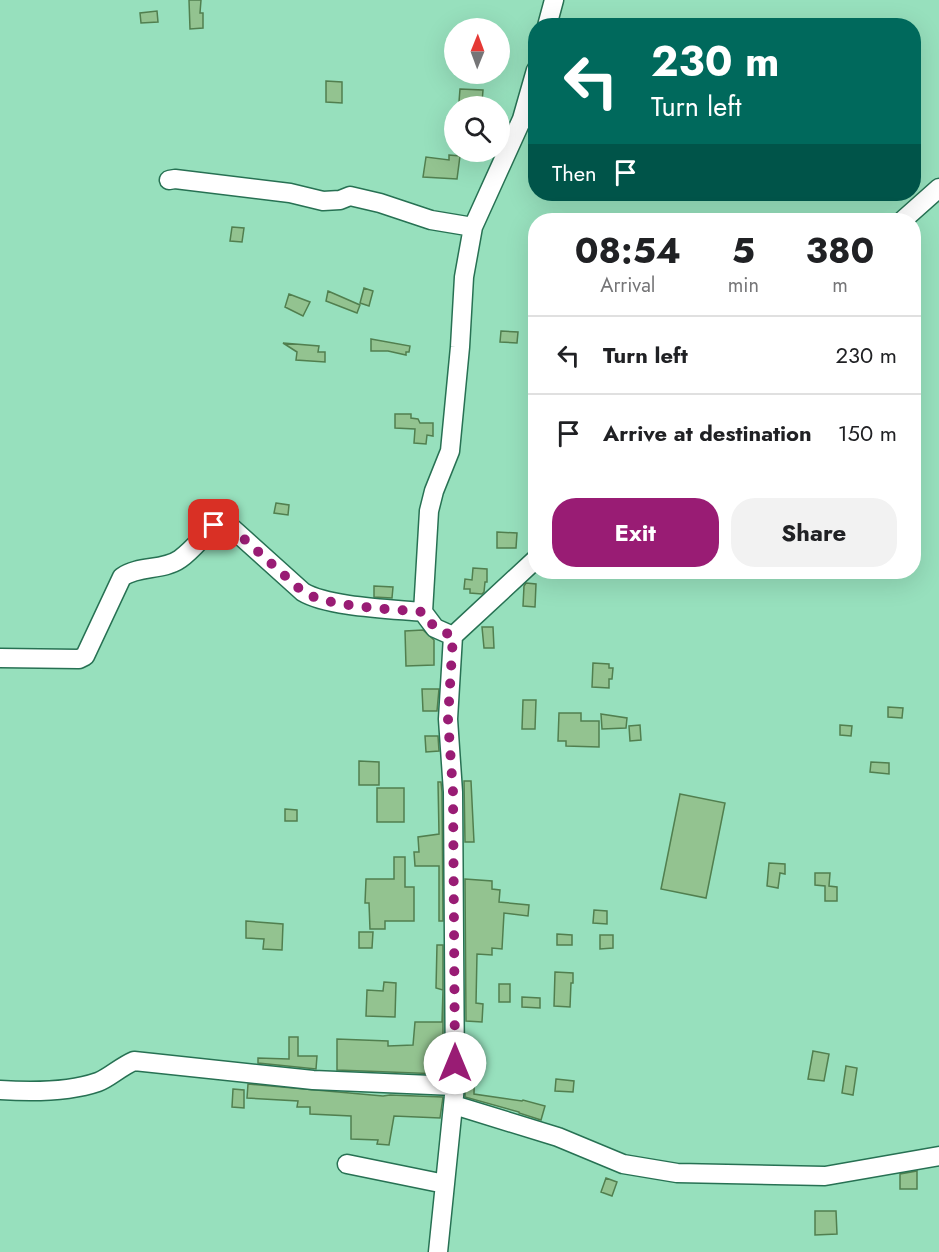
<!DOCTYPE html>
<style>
body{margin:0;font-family:Jost,sans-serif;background:#f2f2f2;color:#202124;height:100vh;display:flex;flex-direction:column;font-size:22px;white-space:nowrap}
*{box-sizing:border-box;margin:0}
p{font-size:20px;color:#757577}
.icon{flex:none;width:33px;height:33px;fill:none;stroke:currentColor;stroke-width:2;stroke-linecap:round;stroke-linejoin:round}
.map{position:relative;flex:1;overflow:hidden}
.side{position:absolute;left:528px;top:213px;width:393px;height:366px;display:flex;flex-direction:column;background:#fff;border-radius:24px;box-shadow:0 6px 24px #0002}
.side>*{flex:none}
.top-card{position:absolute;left:528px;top:18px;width:393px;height:183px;border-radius:24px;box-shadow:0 6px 24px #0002;background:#00695c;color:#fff;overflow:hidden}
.needle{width:39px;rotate:1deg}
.buttons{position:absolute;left:444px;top:18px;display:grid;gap:12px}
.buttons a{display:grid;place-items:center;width:66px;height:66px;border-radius:50%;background:#fff;box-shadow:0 6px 24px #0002;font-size:30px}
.pin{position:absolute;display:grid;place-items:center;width:51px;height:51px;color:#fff;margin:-26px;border-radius:12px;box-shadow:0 3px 9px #0006}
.me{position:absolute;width:66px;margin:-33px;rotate:0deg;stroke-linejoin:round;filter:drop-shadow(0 0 4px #0008)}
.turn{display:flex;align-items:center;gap:21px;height:126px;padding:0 24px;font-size:27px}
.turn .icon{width:78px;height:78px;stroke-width:2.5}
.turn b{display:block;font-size:42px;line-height:51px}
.then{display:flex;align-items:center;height:57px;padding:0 24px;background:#0003;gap:12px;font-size:22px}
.eta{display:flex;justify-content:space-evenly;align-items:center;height:102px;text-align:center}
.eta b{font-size:36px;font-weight:700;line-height:42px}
.action{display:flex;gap:12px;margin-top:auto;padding:12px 24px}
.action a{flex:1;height:69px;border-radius:24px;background:#991c74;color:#fff;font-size:24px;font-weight:700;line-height:69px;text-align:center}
.action a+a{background:#f2f2f2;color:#202124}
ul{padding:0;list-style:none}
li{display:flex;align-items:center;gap:18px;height:78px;padding:0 24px;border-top:2px solid #e0e0e0}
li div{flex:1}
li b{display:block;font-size:22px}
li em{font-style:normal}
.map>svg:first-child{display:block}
.building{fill:#93c390;stroke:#517f4f;stroke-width:1.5}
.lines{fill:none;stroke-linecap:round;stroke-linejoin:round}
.minor-casing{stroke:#277153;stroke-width:21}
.minor{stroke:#fff;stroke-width:18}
.route{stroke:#991c74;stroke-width:10;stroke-dasharray:0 18}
</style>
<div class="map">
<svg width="939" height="1252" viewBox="0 0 939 1252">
<rect width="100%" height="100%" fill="#97e0bd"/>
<!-- building -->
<path class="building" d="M189,0H201L200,13H203V28L190,29Z
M157,11L158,22L141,23L140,13Z
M326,81L342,82V103L326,102Z
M460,89L483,90L482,103L459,102Z
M449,155L460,156L457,179L423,177L426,157L449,160Z
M232,227L244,228L242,242L230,241Z
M364,288L373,291L369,306L360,303Z
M328,291L360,305L357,313L326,301Z
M289,294L310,302L303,316L285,307Z
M501,331L518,332L517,343L500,342Z
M371,339L410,346L409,352H406V355L388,351H371Z
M283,343L319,346L318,352H325V362L296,360L297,352Z
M395,414H411V418L418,419L420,423H433V436L427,435L426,444L414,443L415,429L395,428Z
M276,503L289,505L288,515L274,513Z
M497,532L517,533L516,548H497Z
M473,568L487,569V582H485L484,592L482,594L470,593V589H464L465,579L472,580Z
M526,583L536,584L535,607L523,606L524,586Z
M374,586L393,587L392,598L374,597Z
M482,627H493L494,648H484Z
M423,630L434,640V665L406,666L405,631Z
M593,663L609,664V668H613L612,679H609V688L592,687Z
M422,689H439L437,711H423Z
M523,700H536L535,729H522Z
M888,707L903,708L902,718L888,717Z
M559,713H581V721H599V747L566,746V741H558Z
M601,714L627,718L626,728L602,729Z
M640,725L641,740L630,741L629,726Z
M840,725L852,726L851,736L840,735Z
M425,736H438L439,751L426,752Z
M359,761L379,762V785H359Z
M871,762L889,763V774L870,772Z
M464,781H471L474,842H465Z
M438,782H441L442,792L443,921H439V866H415L414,852H419L418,837L439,834Z
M377,788H404V822H377Z
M680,794L725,803L706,898L661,889Z
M285,809L297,810V821H285Z
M394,857H405V887H414V921H385V929H370L369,903H365L366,879H394Z
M769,863L785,864V874L780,873L778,888L767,886Z
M815,873H830L829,886L837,887V901H825V886L815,885Z
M465,879L492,881V889L500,890L499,902L529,905L528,916L504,913L502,949L492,948V955L477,954L476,1003L483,1004L482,1022L466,1021Z
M594,910L607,911V924L593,923Z
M246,921L283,924L282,950L263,949L264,939L246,938Z
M359,932H373L372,948H359Z
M557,934L572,935V945H557Z
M600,935H613V948L600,949Z
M437,945H443V1040L441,1074L337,1070V1039L388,1041V1046L413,1045L415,1022H442L443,990L436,988Z
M555,972L573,973V983H571L570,1007L554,1006Z
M384,982L396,983L395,1017L366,1016L367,990L383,991Z
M499,984H510V1002H499Z
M522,997L540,998V1008L522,1007Z
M289,1037H298V1056H317L316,1069L258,1063V1058L289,1059Z
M466,1050H475L474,1094L522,1101L523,1100L545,1106L541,1120L519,1113V1112L465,1097Z
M813,1051L829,1054L824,1081L808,1079Z
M846,1066L857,1068L853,1095L842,1093Z
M556,1079L574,1081L573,1092L555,1091Z
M248,1084L383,1096L390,1095L443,1097L440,1118L394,1116L389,1145L377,1144L378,1140L351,1139V1116L310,1114V1107H297L298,1101L247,1098Z
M233,1089L244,1090V1108L232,1107Z
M917,1171V1189H900V1174Z
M606,1178L617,1182L612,1196L601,1192Z
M815,1211H836L837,1234L815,1235Z"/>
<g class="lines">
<defs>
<path id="minor" d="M547,26L554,0
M169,180L175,179L290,193L323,201L340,200L350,196L380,203L431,220L473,227
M903,220L939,188
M453,636L435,628L423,612L429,511L434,491L450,451L460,347L464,277L473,227L522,119L536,70
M0,658L79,659L85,656L122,577C139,565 163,571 180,559C193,550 203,536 214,526L222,524L233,529L303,592C328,607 392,609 423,612
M0,1090C30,1092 69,1092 98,1082C109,1078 120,1067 134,1061L313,1080L455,1086
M454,1105L558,1137L623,1164L677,1173L825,1176L939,1156
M347,1164L445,1184
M438,1252L455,1086L453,792L448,719L453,636L536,559"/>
</defs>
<!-- minor casing -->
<use href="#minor" class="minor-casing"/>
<!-- minor -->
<use href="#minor" class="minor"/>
</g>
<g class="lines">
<!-- route -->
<path class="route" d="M214,525L222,524L233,529L303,592C328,607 392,609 423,612L435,628L453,636L448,719L453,792L455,1063"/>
</g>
</svg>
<div class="buttons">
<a><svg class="needle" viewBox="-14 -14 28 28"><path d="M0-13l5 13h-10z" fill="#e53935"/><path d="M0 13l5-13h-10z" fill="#757577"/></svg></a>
<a><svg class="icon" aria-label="search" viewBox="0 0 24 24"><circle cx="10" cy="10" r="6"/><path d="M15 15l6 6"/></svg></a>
</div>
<div class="pin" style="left:214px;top:525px;background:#d93025"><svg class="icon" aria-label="arrive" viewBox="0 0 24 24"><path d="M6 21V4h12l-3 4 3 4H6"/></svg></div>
<svg class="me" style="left:455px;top:1063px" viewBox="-20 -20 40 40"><circle r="19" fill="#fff"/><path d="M0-13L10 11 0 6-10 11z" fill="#991c74"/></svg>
<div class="top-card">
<div class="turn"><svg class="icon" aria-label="left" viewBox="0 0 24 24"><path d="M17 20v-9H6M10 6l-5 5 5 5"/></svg><div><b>230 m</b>Turn left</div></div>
<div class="then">Then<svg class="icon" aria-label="arrive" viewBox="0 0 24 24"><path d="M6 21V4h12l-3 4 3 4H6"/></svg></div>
</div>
<section class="side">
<div class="eta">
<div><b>08:54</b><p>Arrival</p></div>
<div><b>5</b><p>min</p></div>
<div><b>380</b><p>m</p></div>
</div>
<ul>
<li><svg class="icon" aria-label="left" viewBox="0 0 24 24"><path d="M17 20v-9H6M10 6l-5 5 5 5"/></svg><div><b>Turn left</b></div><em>230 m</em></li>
<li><svg class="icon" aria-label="arrive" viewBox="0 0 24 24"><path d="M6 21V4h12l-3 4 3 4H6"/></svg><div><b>Arrive at destination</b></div><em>150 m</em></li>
</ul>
<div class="action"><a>Exit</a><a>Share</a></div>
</section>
</div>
